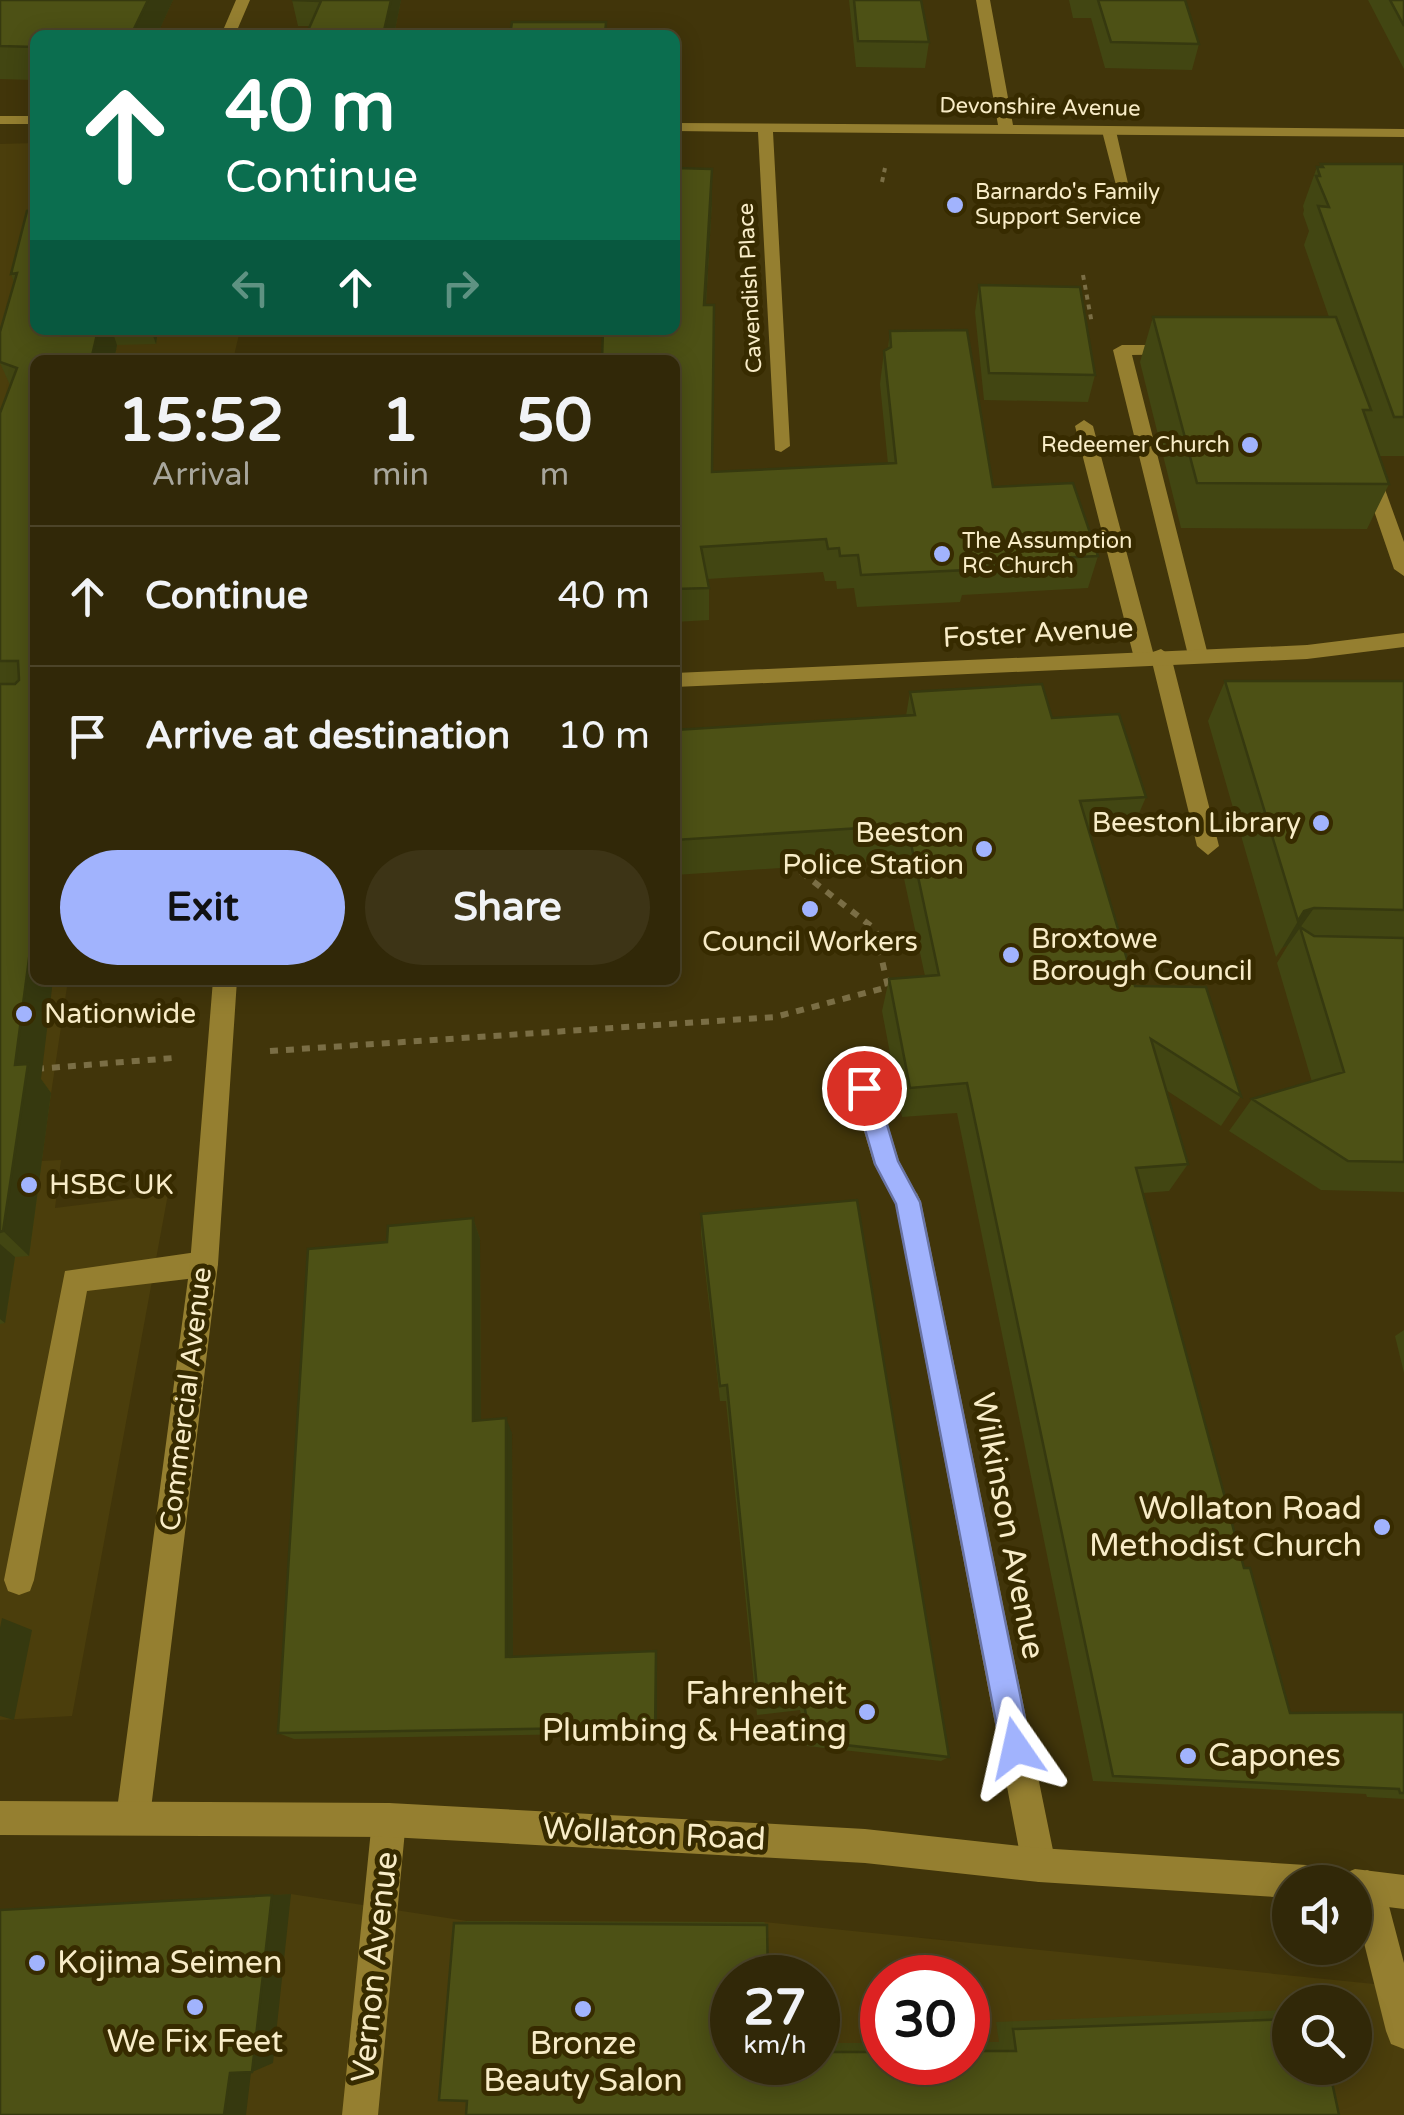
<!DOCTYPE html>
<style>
body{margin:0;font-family:"Varela Round",sans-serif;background:#3d3416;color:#f1f3f6;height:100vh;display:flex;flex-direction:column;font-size:38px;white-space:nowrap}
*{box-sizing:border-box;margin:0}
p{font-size:32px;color:#a8a69c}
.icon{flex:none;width:55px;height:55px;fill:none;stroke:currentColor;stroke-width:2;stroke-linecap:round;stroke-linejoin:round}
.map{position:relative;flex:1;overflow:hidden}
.panel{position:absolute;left:30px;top:355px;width:650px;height:630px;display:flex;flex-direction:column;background:#312808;border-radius:15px;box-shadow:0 5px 25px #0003,0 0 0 2px #4c4429}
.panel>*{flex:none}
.guide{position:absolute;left:30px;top:30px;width:650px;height:305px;border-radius:15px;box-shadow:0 5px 25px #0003,0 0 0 2px #4c4429;background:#0b6e4f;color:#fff;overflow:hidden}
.tools{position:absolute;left:1272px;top:1865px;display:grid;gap:20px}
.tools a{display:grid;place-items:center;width:100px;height:100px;border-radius:50%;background:#312808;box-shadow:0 5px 25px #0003,0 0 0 2px #4c4429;font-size:50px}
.speed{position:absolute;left:710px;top:1955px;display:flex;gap:20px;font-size:50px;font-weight:700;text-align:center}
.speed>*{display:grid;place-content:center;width:130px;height:130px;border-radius:50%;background:#312808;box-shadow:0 5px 25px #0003,0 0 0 2px #4c4429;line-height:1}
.speed small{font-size:25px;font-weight:400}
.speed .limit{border:15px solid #d22;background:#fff;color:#111}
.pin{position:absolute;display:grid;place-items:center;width:85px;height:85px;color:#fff;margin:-42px;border:5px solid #fff;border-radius:50%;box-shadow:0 2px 10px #0007}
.me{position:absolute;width:110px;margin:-55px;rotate:349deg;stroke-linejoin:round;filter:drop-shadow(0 0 8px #0008)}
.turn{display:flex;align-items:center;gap:35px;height:210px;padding:0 30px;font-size:45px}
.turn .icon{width:130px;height:130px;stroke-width:2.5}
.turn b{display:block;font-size:70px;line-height:85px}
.lanes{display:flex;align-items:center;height:95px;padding:0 30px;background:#0003;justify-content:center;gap:50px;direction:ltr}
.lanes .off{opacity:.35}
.eta{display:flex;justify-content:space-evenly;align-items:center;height:170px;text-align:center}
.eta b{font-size:60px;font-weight:700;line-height:70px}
.button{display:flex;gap:20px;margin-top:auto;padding:20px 30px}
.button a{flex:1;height:115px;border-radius:60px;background:#a1b3fd;color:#111;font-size:40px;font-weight:700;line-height:115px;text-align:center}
.button a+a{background:#3d3416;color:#f1f3f6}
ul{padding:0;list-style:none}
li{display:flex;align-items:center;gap:30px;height:140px;padding:0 30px;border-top:2px solid #4c4429}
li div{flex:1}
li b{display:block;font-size:38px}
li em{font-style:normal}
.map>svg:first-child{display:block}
.built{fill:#4b3e0c;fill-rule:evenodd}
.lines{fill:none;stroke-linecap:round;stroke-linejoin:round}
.path-far1{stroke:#7a6e45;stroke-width:4;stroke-dasharray:5 5;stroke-linecap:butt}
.path{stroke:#7a6e45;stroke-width:6;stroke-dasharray:8 8;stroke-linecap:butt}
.service{fill:#957f30;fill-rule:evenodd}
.minor{fill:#957f30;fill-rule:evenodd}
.secondary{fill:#957f30;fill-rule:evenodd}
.wall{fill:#424612}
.shaded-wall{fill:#36390f}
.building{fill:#4d5115;stroke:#36390f;stroke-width:2.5}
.route{fill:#a1b3fd;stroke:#6974a4;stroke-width:2.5}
.poi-dot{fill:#a1b3fd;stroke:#372b00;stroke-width:4}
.labels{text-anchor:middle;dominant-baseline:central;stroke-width:10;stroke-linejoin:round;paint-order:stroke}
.far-street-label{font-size:22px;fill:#f8ecc7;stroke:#372b00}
.far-poi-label{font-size:22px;fill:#f8ecc7;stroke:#372b00;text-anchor:start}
.street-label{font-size:28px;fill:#f8ecc7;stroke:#372b00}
.poi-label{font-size:28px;fill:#f8ecc7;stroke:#372b00;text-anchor:start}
.near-poi-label{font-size:32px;fill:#f8ecc7;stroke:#372b00;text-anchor:end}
.near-street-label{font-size:32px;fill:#f8ecc7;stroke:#372b00}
</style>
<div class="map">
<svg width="1404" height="2115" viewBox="0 0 1404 2115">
<rect width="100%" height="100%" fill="#41350a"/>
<!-- built -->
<path class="built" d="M35,143V330H240L233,360H35V980H68L41,1161L61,1160L55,1208L168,1194L72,1716L0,1720V144Z
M291,1894L467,1921L764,1922L1404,1987V2115H0V1909ZM732,1978H818V2062H732ZM882,1978H968V2062H882ZM1290,2002H1355V2068H1290Z"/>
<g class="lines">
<!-- path-far1 -->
<path class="path-far1" d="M882,182L885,168
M1083,275L1092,324"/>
<!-- path -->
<path class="path" d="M270,1051L775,1017L888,987L875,929L788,862
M36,1069L173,1058"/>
<!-- service -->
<path class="service" d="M1109,127L1116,131L1130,192L1117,189L1102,131Z
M1178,345L1184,346V354L1132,355L1208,655L1198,662L1188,655L1113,350L1122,345Z
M1084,420L1093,426L1153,652L1161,649L1171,656L1219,846L1208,855L1197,846L1152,662L1144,665L1134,658L1075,426Z
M1369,464L1378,470L1404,542V576L1394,569L1360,470Z
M864,1078L873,1081L877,1089L899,1161L921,1202L917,1211L908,1214L899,1211L874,1164L851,1089L855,1081Z
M204,1251L214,1255L218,1264L214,1273L204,1277L87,1291L34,1580L30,1591L19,1595L8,1591L4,1580L65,1271Z
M1367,1870L1379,1875L1384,1887L1404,1963V2049L1391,2044L1386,2031L1355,1907V1882H1352L1355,1875Z"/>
<!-- minor -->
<path class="minor" d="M236,0H250L235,35H221Z
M976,0H990L1013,125L1404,129V137L773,132L790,446L781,452L775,450L758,132L675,131V123L998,125Z
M0,116H35V124H0Z
M1404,633V647L1307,659L675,687V673L1307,645Z
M213,980H237L218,1264L150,1817L145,1829L133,1834L121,1829L116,1817L190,1264Z
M908,1190L917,1193L921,1202L1056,1865L1051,1877L1039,1882L1027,1877L1022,1865L895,1202L899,1193Z
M389,1803L401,1808L406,1820L378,2115H342L372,1820L377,1808Z"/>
<!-- secondary -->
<path class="secondary" d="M0,1801L389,1803L865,1829L1039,1848L1306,1865L1318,1870L1323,1882H1290V1898L1039,1882L865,1863L389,1837L0,1835Z
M1355,1869L1404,1875V1909L1355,1903V1882H1339L1343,1874Z"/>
</g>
<!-- wall -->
<path class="wall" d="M0,0H173L157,35H35V80L0,79Z
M292,0H401L394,35H306L310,26H298Z
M849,0H921L929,42L925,68L856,67Z
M1069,0H1185L1199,44L1192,70L1105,68L1091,18H1073Z
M1368,0H1404V69Z
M1321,164H1404V456H1379L1389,484L1367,529L1181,528L1140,362L1153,317H1329L1304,245L1309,231L1303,214L1304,210L1303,206L1317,167H1320Z
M712,169V202L706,305L712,472L888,464L880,384L884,351L888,348L890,331L993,487L1098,556L1088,588L962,595L960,602L857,607L854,588L837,589L836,581H825L823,572L707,579L709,588V620L675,622V360Z
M27,211L35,330H158L156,344L117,345L114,360H35L41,1079L51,1093L29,1256L15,1257L5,1323L0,1324V413L10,385L0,363L14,282L11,274Z
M979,285L1095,375L1088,402L984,400L975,312Z
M1225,681H1404V1192L1321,1190L1229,1131L1252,1099L1312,1082L1277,963L1288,945L1282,948L1276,957L1208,721Z
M910,692L1052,718L1146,797L1131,832L1090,835L1135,986L1241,1096L1221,1126L1166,1090L1188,1164L1169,1191L1143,1193L1244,1568L1290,1713L1404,1712V1799L1367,1797L1366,1794L1093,1781L957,1113L902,1117L882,1011L889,979L925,976L900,860L675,875V730L906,716Z
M701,1214L949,1757L941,1761L807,1746L800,1710L757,1715L726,1401H720L701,1234Z
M473,1218L480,1239L481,1420L512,1433L513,1657L656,1651L657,1660V1740L587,1741L582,1734L294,1739L278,1733L387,1242Z
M1404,1330V1373L1395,1336Z
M467,1921L764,1922L767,1925L732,2062H818V2043H882V2062H968V2042H999L996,2022L1285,2010L1290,2012V2068L467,2101L454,1923Z"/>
<!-- shaded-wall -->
<path class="shaded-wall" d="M148,0H173L157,35H131Z
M391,0H401L394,35H383Z
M712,169V202L704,338V305Z
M98,330H112L117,345L114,360H91Z
M151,330H158L156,344Z
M1314,908L1288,945L1282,948L1304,911Z
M35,913V980H53L41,1079L51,1093L29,1256L3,1231L15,1065Z
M473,1218L480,1239L481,1436L473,1421Z
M0,1244L15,1257L5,1323L0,1319Z
M506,1418L512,1433L513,1665L506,1657Z
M2,1618L32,1630L14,1720L0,1716V1628Z
M656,1651L657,1660V1740L655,1734Z
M291,1894L273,2063L252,2072L272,1895Z
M252,2064L246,2115H224L230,2073Z"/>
<!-- building -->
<path class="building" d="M0,0H148L131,35H35V47L0,46Z
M292,0H391L383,35H306L321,1Z
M854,0H921L929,42L858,41Z
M1098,0H1185L1199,44L1111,42Z
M1390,0H1404V26Z
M512,22H606L605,35H510Z
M1321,164H1404V417H1394L1318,206L1329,207L1316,176H1320L1317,167H1323Z
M675,168L712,169L704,305H714L712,472L896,463L884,351L891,347L890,331L967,330L993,487L1073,483L1098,556L965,562L967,570L861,575L858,555L840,556L839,548L828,549L826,539L701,547L709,588L675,589V360H602L603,330H675Z
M35,210V330H98L91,360H35V913L15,1065L28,1064L3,1231L0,1232V684H15L19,680L18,661H0V413L17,368L0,362V332L17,273L11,274L27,211Z
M979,285L1080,287L1095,375L989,373Z
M1153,317H1336L1371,410H1363L1389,484L1197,483Z
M1225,681H1404V910L1314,908L1304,911L1298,921Z
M1042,684L1052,718L1119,714L1146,797L1080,801L1135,986L1206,987L1241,1096L1151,1039L1188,1164L1136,1168L1244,1568H1250L1290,1713L1404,1712V1793H1400L1399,1789L1113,1776L967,1083L910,1088L889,979L939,975L907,825L675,840V730L915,715L910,692Z
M1300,927L1314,936L1404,938V1162L1348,1161L1252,1099L1344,1072Z
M857,1200L949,1757L811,1741L804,1704L759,1708L727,1385L720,1386L701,1214Z
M473,1218V1421L506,1418V1657L656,1651L655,1734L582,1736V1728L278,1733L308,1249L387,1242L388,1226Z
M272,1895L252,2072L230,2073L224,2115H0V1910Z
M454,1923L767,1925L768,1978H732V2062H818V2052H882V2062H968V2051H1016L1013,2029L1290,2019V2068H1329L1339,2115H466L467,2101L439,2100Z"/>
<!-- route -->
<path class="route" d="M864,1078L873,1081L876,1088L898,1161L920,1202L1031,1748L1026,1758L1016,1763L1006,1758L1001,1748L896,1204L875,1164L853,1088L856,1081Z"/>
<!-- markers -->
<g class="poi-dot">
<circle cx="955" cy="205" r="10"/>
<circle cx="1250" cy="445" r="10"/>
<circle cx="942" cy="554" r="10"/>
<circle cx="1321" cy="823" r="10"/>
<circle cx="984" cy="849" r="10"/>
<circle cx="810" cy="909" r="10"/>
<circle cx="1011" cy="955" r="10"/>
<circle cx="24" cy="1014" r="10"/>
<circle cx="29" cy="1185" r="10"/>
<circle cx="1382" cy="1527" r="10"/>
<circle cx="867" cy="1712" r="10"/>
<circle cx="1188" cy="1756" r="10"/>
<circle cx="37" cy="1963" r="10"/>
<circle cx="195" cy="2007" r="10"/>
<circle cx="583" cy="2009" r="10"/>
</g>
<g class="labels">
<!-- far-street labels -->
<g class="far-street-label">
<text transform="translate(1040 107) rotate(1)">Devonshire Avenue</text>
<text transform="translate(750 288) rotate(-93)">Cavendish Place</text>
</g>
<!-- far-poi labels -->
<g class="far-poi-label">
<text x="975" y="192">Barnardo's Family<tspan x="975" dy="25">Support Service</tspan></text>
<text x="1230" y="445" text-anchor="end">Redeemer Church</text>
<text x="962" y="541">The Assumption<tspan x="962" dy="25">RC Church</tspan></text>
</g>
<!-- street labels -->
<g class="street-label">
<text transform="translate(1038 633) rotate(-3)">Foster Avenue</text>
<text transform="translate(186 1399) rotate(-83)">Commercial Avenue</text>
</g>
<!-- poi labels -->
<g class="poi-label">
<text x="1301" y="823" text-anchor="end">Beeston Library</text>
<text x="964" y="833" text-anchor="end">Beeston<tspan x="964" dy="32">Police Station</tspan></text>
<text x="1031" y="939">Broxtowe<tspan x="1031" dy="32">Borough Council</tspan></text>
<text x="810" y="942" text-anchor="middle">Council Workers</text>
<text x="44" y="1014">Nationwide</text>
<text x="49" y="1185">HSBC UK</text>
</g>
<!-- near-poi labels -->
<g class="near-poi-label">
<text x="1362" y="1509">Wollaton Road<tspan x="1362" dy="37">Methodist Church</tspan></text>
<text x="847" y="1694">Fahrenheit<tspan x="847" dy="37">Plumbing &amp; Heating</tspan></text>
<text x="1208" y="1756" text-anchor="start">Capones</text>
<text x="57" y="1963" text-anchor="start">Kojima Seimen</text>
<text x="195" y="2042" text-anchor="middle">We Fix Feet</text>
<text x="583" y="2044" text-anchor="middle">Bronze<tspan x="583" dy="37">Beauty Salon</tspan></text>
</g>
<!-- near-street labels -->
<g class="near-street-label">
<text transform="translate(1008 1526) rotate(79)">Wilkinson Avenue</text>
<text transform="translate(654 1834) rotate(3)">Wollaton Road</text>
<text transform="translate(375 1967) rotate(-84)">Vernon Avenue</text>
</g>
</g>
</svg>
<div class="tools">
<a><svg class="icon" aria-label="sound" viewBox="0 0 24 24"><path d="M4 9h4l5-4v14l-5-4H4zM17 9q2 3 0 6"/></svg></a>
<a><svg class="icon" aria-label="search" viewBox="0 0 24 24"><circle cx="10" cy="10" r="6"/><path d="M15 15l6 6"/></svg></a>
</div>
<div class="speed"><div>27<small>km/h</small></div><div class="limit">30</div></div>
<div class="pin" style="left:864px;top:1088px;background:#d93025"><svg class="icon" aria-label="arrive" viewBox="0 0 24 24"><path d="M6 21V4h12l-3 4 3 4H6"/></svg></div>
<svg class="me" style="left:1016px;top:1748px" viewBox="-20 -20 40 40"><path d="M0-17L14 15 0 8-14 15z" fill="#a1b3fd" stroke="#fff" stroke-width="4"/></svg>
<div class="guide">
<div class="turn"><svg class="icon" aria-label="ahead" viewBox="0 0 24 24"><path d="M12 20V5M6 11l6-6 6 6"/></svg><div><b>40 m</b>Continue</div></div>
<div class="lanes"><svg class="icon off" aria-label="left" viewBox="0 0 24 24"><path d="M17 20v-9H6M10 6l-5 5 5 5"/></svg><svg class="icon" aria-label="ahead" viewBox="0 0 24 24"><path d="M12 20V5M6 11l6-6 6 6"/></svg><svg class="icon off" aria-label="right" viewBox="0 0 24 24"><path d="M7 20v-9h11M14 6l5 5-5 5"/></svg></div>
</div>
<section class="panel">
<div class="eta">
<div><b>15:52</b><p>Arrival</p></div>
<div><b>1</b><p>min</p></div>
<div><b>50</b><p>m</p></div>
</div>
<ul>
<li><svg class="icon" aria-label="ahead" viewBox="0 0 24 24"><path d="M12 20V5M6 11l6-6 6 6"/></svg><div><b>Continue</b></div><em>40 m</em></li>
<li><svg class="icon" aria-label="arrive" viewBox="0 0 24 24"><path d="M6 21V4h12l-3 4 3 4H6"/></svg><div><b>Arrive at destination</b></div><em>10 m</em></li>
</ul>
<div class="button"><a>Exit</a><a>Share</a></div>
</section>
</div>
